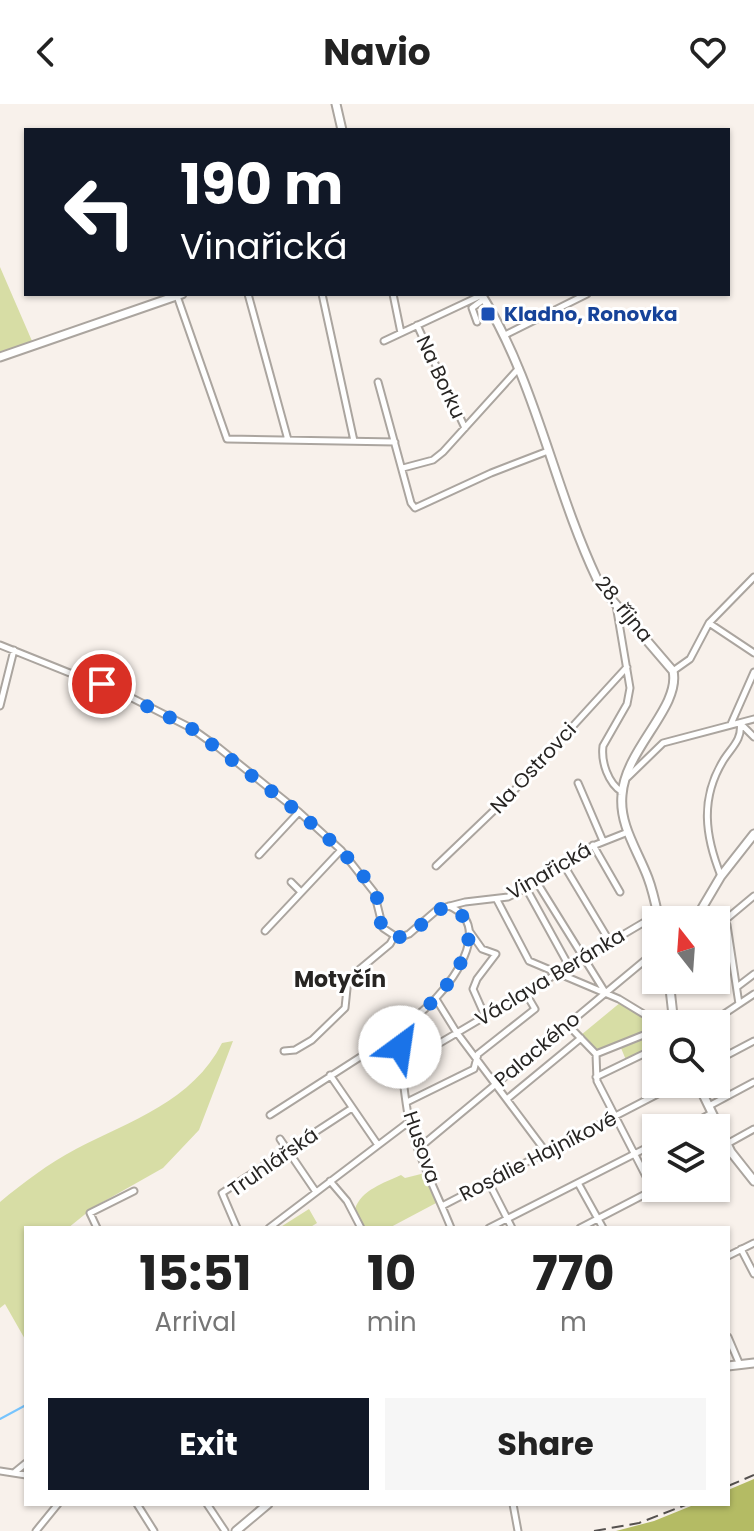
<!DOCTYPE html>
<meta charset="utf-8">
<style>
body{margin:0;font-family:Poppins,sans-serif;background:#f6f6f6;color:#222;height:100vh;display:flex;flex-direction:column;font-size:30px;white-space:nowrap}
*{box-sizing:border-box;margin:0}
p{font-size:26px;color:#767676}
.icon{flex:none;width:44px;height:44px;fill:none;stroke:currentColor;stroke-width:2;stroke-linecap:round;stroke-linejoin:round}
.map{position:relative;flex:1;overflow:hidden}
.side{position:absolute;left:24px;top:1122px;width:706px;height:280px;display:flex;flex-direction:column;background:#fff;border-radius:0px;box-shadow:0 2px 6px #0004}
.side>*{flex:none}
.hud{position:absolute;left:24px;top:24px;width:706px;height:168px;border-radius:0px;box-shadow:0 2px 6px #0004;background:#111827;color:#fff;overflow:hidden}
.needle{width:52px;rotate:343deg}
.fabs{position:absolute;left:642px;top:802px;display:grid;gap:16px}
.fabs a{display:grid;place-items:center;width:88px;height:88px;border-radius:0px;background:#fff;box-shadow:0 2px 6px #0004;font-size:40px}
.pin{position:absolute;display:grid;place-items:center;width:68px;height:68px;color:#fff;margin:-34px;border:4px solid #fff;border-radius:50%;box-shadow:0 2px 8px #0007}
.me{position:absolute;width:88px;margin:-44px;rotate:31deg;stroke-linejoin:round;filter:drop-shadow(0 0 6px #0008)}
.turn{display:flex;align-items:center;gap:28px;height:168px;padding:0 24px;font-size:36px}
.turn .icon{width:104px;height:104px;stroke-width:2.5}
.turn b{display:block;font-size:56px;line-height:68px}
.eta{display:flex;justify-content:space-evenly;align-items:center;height:136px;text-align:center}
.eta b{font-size:48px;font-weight:700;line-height:56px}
.button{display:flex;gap:16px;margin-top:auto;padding:16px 24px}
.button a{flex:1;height:92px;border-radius:0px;background:#111827;color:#fff;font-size:32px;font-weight:700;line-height:92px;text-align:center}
.button a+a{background:#f6f6f6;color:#222}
header{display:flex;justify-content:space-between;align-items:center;height:104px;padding:0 24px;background:#fff;font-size:36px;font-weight:700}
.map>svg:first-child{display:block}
.green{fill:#d7dda5}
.forest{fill:#b4bb64}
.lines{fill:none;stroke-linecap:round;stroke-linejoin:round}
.stream{stroke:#77c4fd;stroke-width:2}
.street-casing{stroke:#aba59f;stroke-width:9}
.secondary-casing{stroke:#aba59f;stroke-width:11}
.street{stroke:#fff;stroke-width:5}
.secondary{stroke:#fff;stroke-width:7}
.rail{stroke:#55514f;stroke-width:2;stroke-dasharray:12 6;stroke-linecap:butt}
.route{stroke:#1a73e8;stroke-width:14;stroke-dasharray:0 25.2}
.transit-dot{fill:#1a4fb4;stroke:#fff;stroke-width:3}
.labels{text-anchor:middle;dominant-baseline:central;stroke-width:6;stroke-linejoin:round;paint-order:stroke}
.transit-label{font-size:20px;font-weight:bold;fill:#164399;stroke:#fff;text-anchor:start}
.street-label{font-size:20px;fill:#272523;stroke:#fff}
.neighbourhood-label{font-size:22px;font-weight:bold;fill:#272523;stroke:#fff}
</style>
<header><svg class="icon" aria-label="back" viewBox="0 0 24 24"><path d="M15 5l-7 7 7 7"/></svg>Navio<svg class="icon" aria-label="heart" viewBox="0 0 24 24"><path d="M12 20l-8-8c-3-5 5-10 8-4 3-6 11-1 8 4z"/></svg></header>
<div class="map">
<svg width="754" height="1427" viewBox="0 0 754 1427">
<rect width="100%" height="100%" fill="#f8f1eb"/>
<!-- green -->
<path class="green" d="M0,163L32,237L0,249Z
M621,898L656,922L597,946L581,931Z
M642,936L646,946L626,956L621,944Z
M233,937L199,1026L163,1064L94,1103L68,1124H26V1237L5,1200L0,1204V1098C24,1078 48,1060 76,1045C130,1017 193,997 222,939Z
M425,1069L438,1098L389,1124H364L355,1105C361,1086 384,1079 401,1071L405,1074Z
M309,1105L317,1119L309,1124H279Z"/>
<!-- forest -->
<path class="forest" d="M754,1375V1427H616L654,1417L696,1400H728V1386Z"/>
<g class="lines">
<!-- stream -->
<path class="stream" d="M0,1315L26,1301"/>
<defs>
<path id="street" d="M248,190L288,336
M322,190L354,337
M393,190L401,229
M177,192L227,335L395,338
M477,218L472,204L484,195
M417,221L465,324
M505,231L587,190
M384,237L482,191
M378,278L411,399L415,404L491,369L548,347
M403,364L433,356L443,348L519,264
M616,501L630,584L627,600L603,642C601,658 608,679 622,688
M709,519L754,549
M0,541L132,594L191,624L219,644L299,708L341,746L374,788L383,824L398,834L409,830L438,805L465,798L508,793L526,784L580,747L628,728
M673,567L690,555L709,519L754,473
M0,602L14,546
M731,620L754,568
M741,620L754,633
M628,673L663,639L754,615
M578,679L603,737
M593,741L620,788
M259,751L299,708
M562,758L610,838
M436,762L509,692L627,563
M721,772C705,732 700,695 723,657C731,644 743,635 740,619
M536,777L605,888
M291,778L301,788
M526,784L569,862
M497,796L529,857L619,895L660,920
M449,802C492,820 457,872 436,894C426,906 409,915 403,930C397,941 401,954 402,966C404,984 406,1003 410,1021C419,1056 438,1091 451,1124
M701,805L724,817L727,821L739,900
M724,817L754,792
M265,827L341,746
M470,828L482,845L496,850L477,875L473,885L485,912
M737,883L754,870
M436,895L457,929L546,1048
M567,920L596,950L597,977L653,1086
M709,920L754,890
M284,947L295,946L312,936L345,904L348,875L390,840L394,833
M596,950L656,926
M716,957L754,937
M401,962L658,810
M330,971L378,1041
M596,973L656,944
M507,995L581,934
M407,998L474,965L478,950L535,905L525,888
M709,1002L754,978
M270,1011L382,939L396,926L403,927
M685,1024L712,1009
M280,1035L316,1088
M727,1040L754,1025
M419,1044L656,847
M716,1054L730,1046
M330,1077L347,1097L361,1124
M488,1077L512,1124
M578,1079L603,1124
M442,1102L677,980
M97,1124L90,1109L134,1087
M237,1124L222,1089L352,1004
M269,1124L410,1017
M489,1124L656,1039
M580,1124L657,1084
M741,1145L754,1170
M728,1152L754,1139
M728,1233L740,1261
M0,1367L26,1371
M15,1368L26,1359
M137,1400L154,1427
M207,1400L225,1427
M513,1400L518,1427
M36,1427L58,1400"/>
<path id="secondary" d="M336,0L342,26
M481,190C536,278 553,382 597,475L607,490L673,567C681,603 625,645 622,691C619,721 638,747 648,774C653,787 656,802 659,816
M0,253L182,190
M695,816L721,772L754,730
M669,876L674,920
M698,980L731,1048L754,1077
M728,1262L754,1259
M236,1427L268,1400"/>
</defs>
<!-- street casing -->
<use href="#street" class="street-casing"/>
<!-- secondary casing -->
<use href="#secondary" class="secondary-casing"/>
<!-- street -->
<use href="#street" class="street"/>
<!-- secondary -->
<use href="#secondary" class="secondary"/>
<!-- rail -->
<path class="rail" d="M728,1382L754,1371
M594,1427L639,1419L688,1400"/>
</g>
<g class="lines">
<!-- route -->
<path class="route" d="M102,580L191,624L303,712L341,746L364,773L377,794L381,820L394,833C415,836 427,808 448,802C491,820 457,871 436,894C426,905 413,913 405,925C401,931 401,936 400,943"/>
</g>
<!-- markers -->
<rect class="transit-dot" x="480" y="202" width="16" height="16" rx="4"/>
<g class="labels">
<!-- transit labels -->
<g class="transit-label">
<text x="504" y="210">Kladno, Ronovka</text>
</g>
<!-- street labels -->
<g class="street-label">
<text transform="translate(441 273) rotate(65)">Na Borku</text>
<text transform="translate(624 505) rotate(51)">28. října</text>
<text transform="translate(533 664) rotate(-47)">Na Ostrovci</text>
<text transform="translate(549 767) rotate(-30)">Vinařická</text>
<text transform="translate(550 873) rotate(-31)">Václava Beránka</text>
<text transform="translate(537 945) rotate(-40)">Palackého</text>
<text transform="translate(422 1043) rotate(71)">Husova</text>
<text transform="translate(538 1052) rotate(-27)">Rosálie Hajníkové</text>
<text transform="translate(273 1058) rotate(-35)">Truhlářská</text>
</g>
<!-- neighbourhood labels -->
<g class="neighbourhood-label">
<text x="340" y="875">Motyčín</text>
</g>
</g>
</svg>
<div class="fabs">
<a><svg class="needle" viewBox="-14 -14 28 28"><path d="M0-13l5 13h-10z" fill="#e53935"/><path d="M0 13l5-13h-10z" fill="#767676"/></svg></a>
<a><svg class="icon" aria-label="search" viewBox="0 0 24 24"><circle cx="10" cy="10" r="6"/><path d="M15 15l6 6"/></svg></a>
<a><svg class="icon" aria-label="layers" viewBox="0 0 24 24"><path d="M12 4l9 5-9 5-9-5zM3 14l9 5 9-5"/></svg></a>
</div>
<div class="pin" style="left:102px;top:580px;background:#d93025"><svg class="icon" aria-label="arrive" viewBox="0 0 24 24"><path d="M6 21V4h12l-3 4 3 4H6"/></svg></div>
<svg class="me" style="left:400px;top:943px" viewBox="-20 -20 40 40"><circle r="19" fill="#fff"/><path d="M0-13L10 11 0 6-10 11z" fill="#1a73e8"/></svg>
<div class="hud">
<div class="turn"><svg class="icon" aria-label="left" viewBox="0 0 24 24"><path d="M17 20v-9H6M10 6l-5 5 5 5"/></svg><div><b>190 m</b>Vinařická</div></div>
</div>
<section class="side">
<div class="eta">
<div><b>15:51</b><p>Arrival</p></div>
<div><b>10</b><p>min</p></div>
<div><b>770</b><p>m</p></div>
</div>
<div class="button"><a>Exit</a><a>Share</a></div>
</section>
</div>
